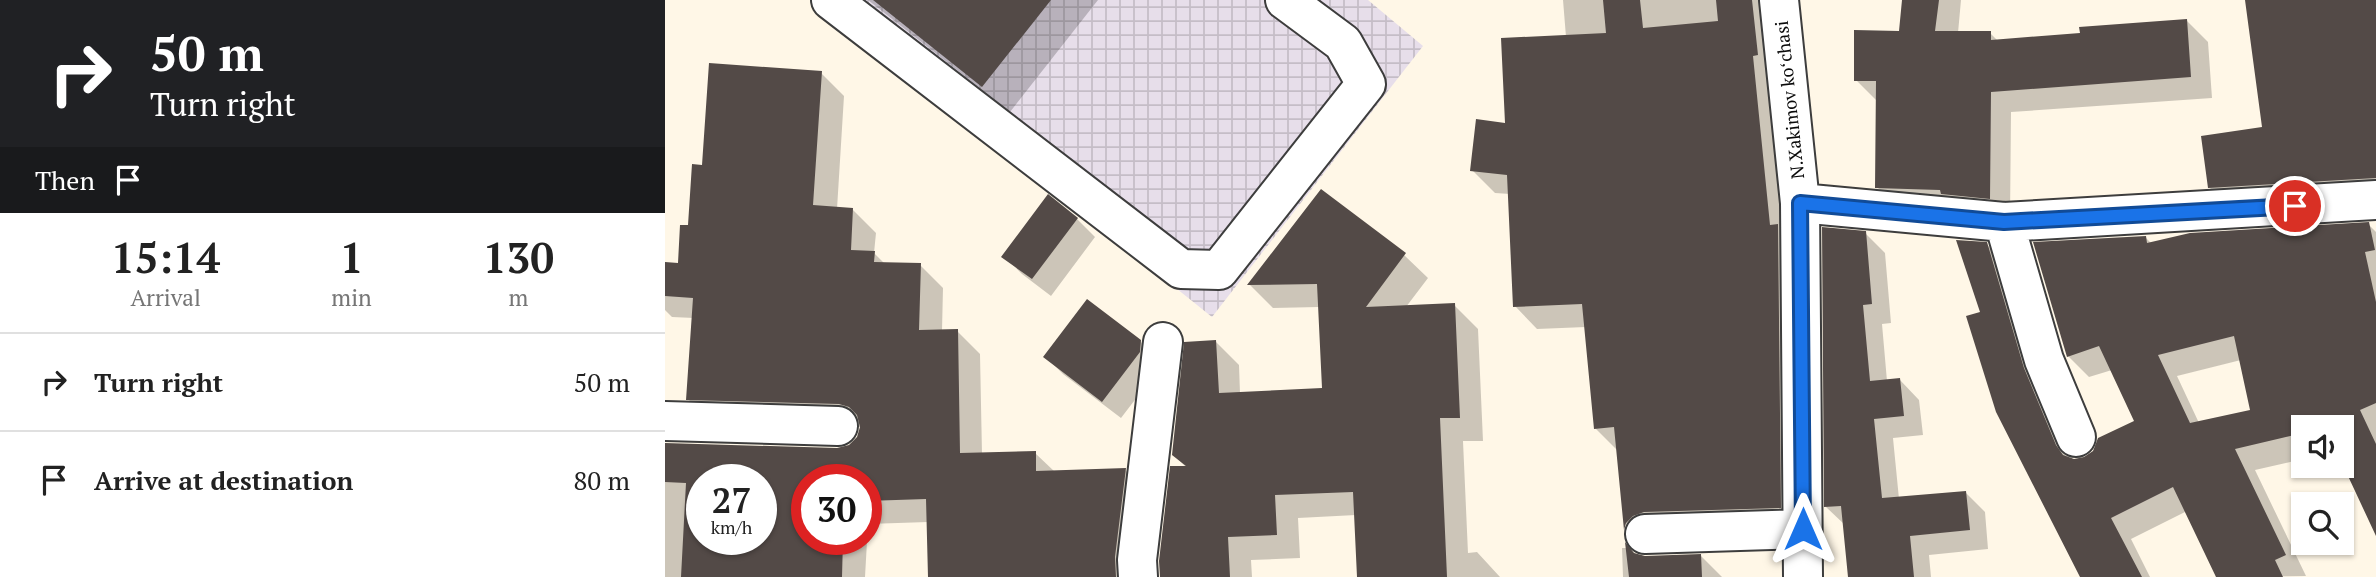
<!DOCTYPE html>
<meta charset="utf-8">
<style>
body{margin:0;font-family:"PT Serif",serif;background:#f2f2f2;color:#222;height:100vh;display:flex;flex-direction:column;font-size:26px;white-space:nowrap}
*{box-sizing:border-box;margin:0}
p{font-size:23px;color:#767676}
.icon{flex:none;width:38px;height:38px;fill:none;stroke:currentColor;stroke-width:2;stroke-linecap:round;stroke-linejoin:round}
.map{position:relative;flex:1;overflow:hidden}
.sheet{display:flex;flex-direction:column;background:#fff;width:665px}
.sheet>*{flex:none}
.hud{background:#202124;color:#fff;overflow:hidden}
.buttons{position:absolute;left:1626px;top:415px;display:grid;gap:14px}
.buttons a{display:grid;place-items:center;width:63px;height:63px;border-radius:0px;background:#fff;box-shadow:0 2px 5px #0004;font-size:35px}
.speed{position:absolute;left:21px;top:464px;display:flex;gap:14px;font-size:35px;font-weight:700;text-align:center}
.speed>*{display:grid;place-content:center;width:91px;height:91px;border-radius:50%;background:#fff;box-shadow:0 2px 5px #0004;line-height:1}
.speed small{font-size:18px;font-weight:400}
.speed .limit{border:10px solid #d22;background:#fff;color:#111}
.pin{position:absolute;display:grid;place-items:center;width:60px;height:60px;color:#fff;margin:-30px;border:4px solid #fff;border-radius:50%;box-shadow:0 2px 7px #0007}
.me{position:absolute;width:77px;margin:-38px;rotate:0deg;stroke-linejoin:round;filter:drop-shadow(0 0 5px #0008)}
.turn{display:flex;align-items:center;gap:24px;height:147px;padding:0 35px;font-size:32px}
.turn .icon{width:91px;height:91px;stroke-width:2.5}
.turn b{display:block;font-size:49px;line-height:60px}
.then{display:flex;align-items:center;height:66px;padding:0 35px;background:#0003;gap:14px;font-size:26px}
.eta{display:flex;justify-content:space-evenly;align-items:center;height:119px;text-align:center}
.eta b{font-size:42px;font-weight:800;line-height:49px}
ul{padding:0;list-style:none}
li{display:flex;align-items:center;gap:21px;height:98px;padding:0 35px;border-top:2px solid #e0e0e0}
li div{flex:1}
li b{display:block;font-size:26px}
li em{font-style:normal}
main{display:flex;flex:1;min-height:0}
.map>svg:first-child{display:block}
.industrial{fill:url(#industrial-grid)}
.shadow{fill:#0003;fill-rule:evenodd}
.building{fill:#534a47;fill-rule:evenodd}
.lines{fill:none;stroke-linecap:round;stroke-linejoin:round}
.minor-casing{stroke:#3d3d3d;stroke-width:42}
.minor{stroke:#fff;stroke-width:38}
.route-casing{stroke:#114b97;stroke-width:18}
.route{stroke:#1a73e8;stroke-width:12}
.labels{text-anchor:middle;dominant-baseline:central;stroke-width:7;stroke-linejoin:round;paint-order:stroke}
.street-label{font-size:18px;fill:#0a0a0a;stroke:#fff}
</style>
<main>
<section class="sheet">
<div class="hud">
<div class="turn"><svg class="icon" aria-label="right" viewBox="0 0 24 24"><path d="M7 20v-9h11M14 6l5 5-5 5"/></svg><div><b>50 m</b>Turn right</div></div>
<div class="then">Then<svg class="icon" aria-label="arrive" viewBox="0 0 24 24"><path d="M6 21V4h12l-3 4 3 4H6"/></svg></div>
</div>
<div class="eta">
<div><b>15:14</b><p>Arrival</p></div>
<div><b>1</b><p>min</p></div>
<div><b>130</b><p>m</p></div>
</div>
<ul>
<li><svg class="icon" aria-label="right" viewBox="0 0 24 24"><path d="M7 20v-9h11M14 6l5 5-5 5"/></svg><div><b>Turn right</b></div><em>50 m</em></li>
<li><svg class="icon" aria-label="arrive" viewBox="0 0 24 24"><path d="M6 21V4h12l-3 4 3 4H6"/></svg><div><b>Arrive at destination</b></div><em>80 m</em></li>
</ul>
</section>
<div class="map">
<svg width="1711" height="577" viewBox="0 0 1711 577">
<defs>
<pattern id="industrial-grid" width="8" height="8" patternUnits="userSpaceOnUse" patternTransform="scale(1.75)"><rect width="8" height="8" fill="#e7deea"/><path d="M0 4h8M4 0v8" fill="none" stroke="#c5bdc7"/></pattern>
</defs>
<rect width="100%" height="100%" fill="#fff7e7"/>
<!-- industrial -->
<path class="industrial" d="M152,0H703L758,46L547,317Z"/>
<!-- shadow -->
<path class="shadow" d="M203,0H433L345,112Z
M898,0H1107L1138,530L982,550L961,529L953,451L930,428L921,327L872,329L850,306L845,194L830,193L807,170L901,37Z
M1239,0H1296L1293,33H1325L1333,41L1417,35L1522,21L1543,42L1547,98L1346,112L1345,219L1233,208L1212,187V101L1191,80L1235,32Z
M1587,0H1711V184L1565,208L1544,187L1599,128Z
M156,73L179,96L172,209L188,210L211,233L209,253L220,264L255,265L278,288L277,331H292L315,354L317,454L370,453L390,472L460,470L483,493L473,577H264L263,522L203,524L200,577H0V445L173,450L185,446L193,438L197,427L46,422L23,399L29,318L7,317L0,310V264L14,265L39,167ZM37,480H96V539H37ZM142,480H201V539H142Z
M656,191L739,255L763,278L741,307L789,305L813,329L818,441H798L803,553L812,552L835,577H694L691,515L633,518L635,558L586,560L587,577H496L522,468L508,454L551,342L574,365L575,393L658,390L654,307L608,308L585,285Z
M412,219L430,237L386,296L357,274L339,256Z
M1703,224L1711,232V522L1703,514L1676,427H1638V459L1590,470L1641,576L1553,577L1522,511L1466,539L1485,577H1417L1317,313L1321,244L1343,265L1379,391L1408,461L1419,459L1471,422L1447,370L1424,377L1403,356L1480,237L1487,244ZM1576,360L1588,411L1534,423L1512,376Z
M1200,233L1220,253L1226,323L1217,324L1222,381L1235,380L1254,400L1258,435L1228,438L1234,499L1300,492L1320,512L1323,549L1264,555L1266,577H1185L1180,525L1161,507Z
M475,341L493,360L492,371L456,418L398,374L381,357Z
M957,548H963L971,555L981,558L1036,556L1057,577H958Z"/>
<!-- building -->
<path class="building" d="M208,0H386L317,87Z
M938,0H975L978,28L1053,21L1051,0H1087L1093,55L1088,56L1105,225L1113,224L1116,508L979,512L968,516L961,523L959,530L949,427L929,429L917,304L848,307L842,175L805,171L811,119L840,123L836,38L941,33Z
M1237,0H1274L1270,31H1326V40L1415,33L1414,27L1522,19L1526,77L1326,92L1325,199L1276,194L1275,190L1210,188L1211,81H1189V30L1234,31Z
M1580,0H1711V178L1543,188L1536,136L1597,127Z
M44,63L157,71L148,205L188,208L186,250L210,251L209,262L256,263L254,330L293,329L295,453L371,451V471L461,468L450,557L451,577H263L261,499L201,501V480H142V539H178L177,577H16L21,483L0,482V443L172,448L184,445L192,437L195,427L192,415L184,407L174,404L21,400L28,298L0,296V262L13,263L15,225H23L27,164L37,165ZM37,480H96V539H37Z
M656,189L741,253L701,307L790,303L795,418H775L782,577H692L688,492L610,495L612,535L563,537L565,577H495L494,561L505,466H521L507,455L519,342L551,340L554,393L657,388L652,284L582,285Z
M383,194L413,218L367,279L336,257Z
M1704,222L1710,250L1700,252L1711,302V403L1695,410L1711,444V536L1676,461V424L1665,427H1638V433L1570,449L1621,555L1610,560L1618,577H1551L1508,487L1446,518L1477,577H1415L1331,412L1301,316L1315,312L1291,240L1322,242L1359,368L1391,445L1398,455L1409,459L1419,457L1428,451L1433,438L1469,421L1434,346L1402,357L1368,242L1481,236L1482,243L1525,233ZM1569,336L1585,410L1525,423L1493,355Z
M1157,227L1201,231L1207,304L1198,305L1205,381L1235,378L1239,416L1209,419L1217,498L1301,491L1305,530L1245,536L1249,577H1183L1176,506L1159,507Z
M422,299L476,340L475,352L437,402L378,357Z
M960,542L969,553L980,556L1036,554L1037,577H964Z"/>
<g class="lines">
<defs>
<path id="minor" d="M166,0L516,269L554,270L701,84L678,43L620,0
M1114,0L1135,203L1138,577
M1135,203L1339,222L1711,200
M1339,222L1379,360L1411,437
M0,421L173,426
M980,534L1137,529
M473,577L472,560L498,342"/>
</defs>
<!-- minor casing -->
<use href="#minor" class="minor-casing"/>
<!-- minor -->
<use href="#minor" class="minor"/>
</g>
<g class="lines">
<defs>
<path id="route" d="M1138,529L1135,203L1339,222L1630,206"/>
</defs>
<!-- route casing -->
<use href="#route" class="route-casing"/>
<!-- route -->
<use href="#route" class="route"/>
</g>
<g class="labels">
<!-- street labels -->
<g class="street-label">
<text transform="translate(1124 100) rotate(-96)">N.Xakimov koʻchasi</text>
</g>
</g>
</svg>
<div class="buttons">
<a><svg class="icon" aria-label="sound" viewBox="0 0 24 24"><path d="M4 9h4l5-4v14l-5-4H4zM17 9q2 3 0 6"/></svg></a>
<a><svg class="icon" aria-label="search" viewBox="0 0 24 24"><circle cx="10" cy="10" r="6"/><path d="M15 15l6 6"/></svg></a>
</div>
<div class="speed"><div>27<small>km/h</small></div><div class="limit">30</div></div>
<div class="pin" style="left:1630px;top:206px;background:#d93025"><svg class="icon" aria-label="arrive" viewBox="0 0 24 24"><path d="M6 21V4h12l-3 4 3 4H6"/></svg></div>
<svg class="me" style="left:1138px;top:529px" viewBox="-20 -20 40 40"><path d="M0-17L14 15 0 8-14 15z" fill="#1a73e8" stroke="#fff" stroke-width="4"/></svg>
</div>
</main>
